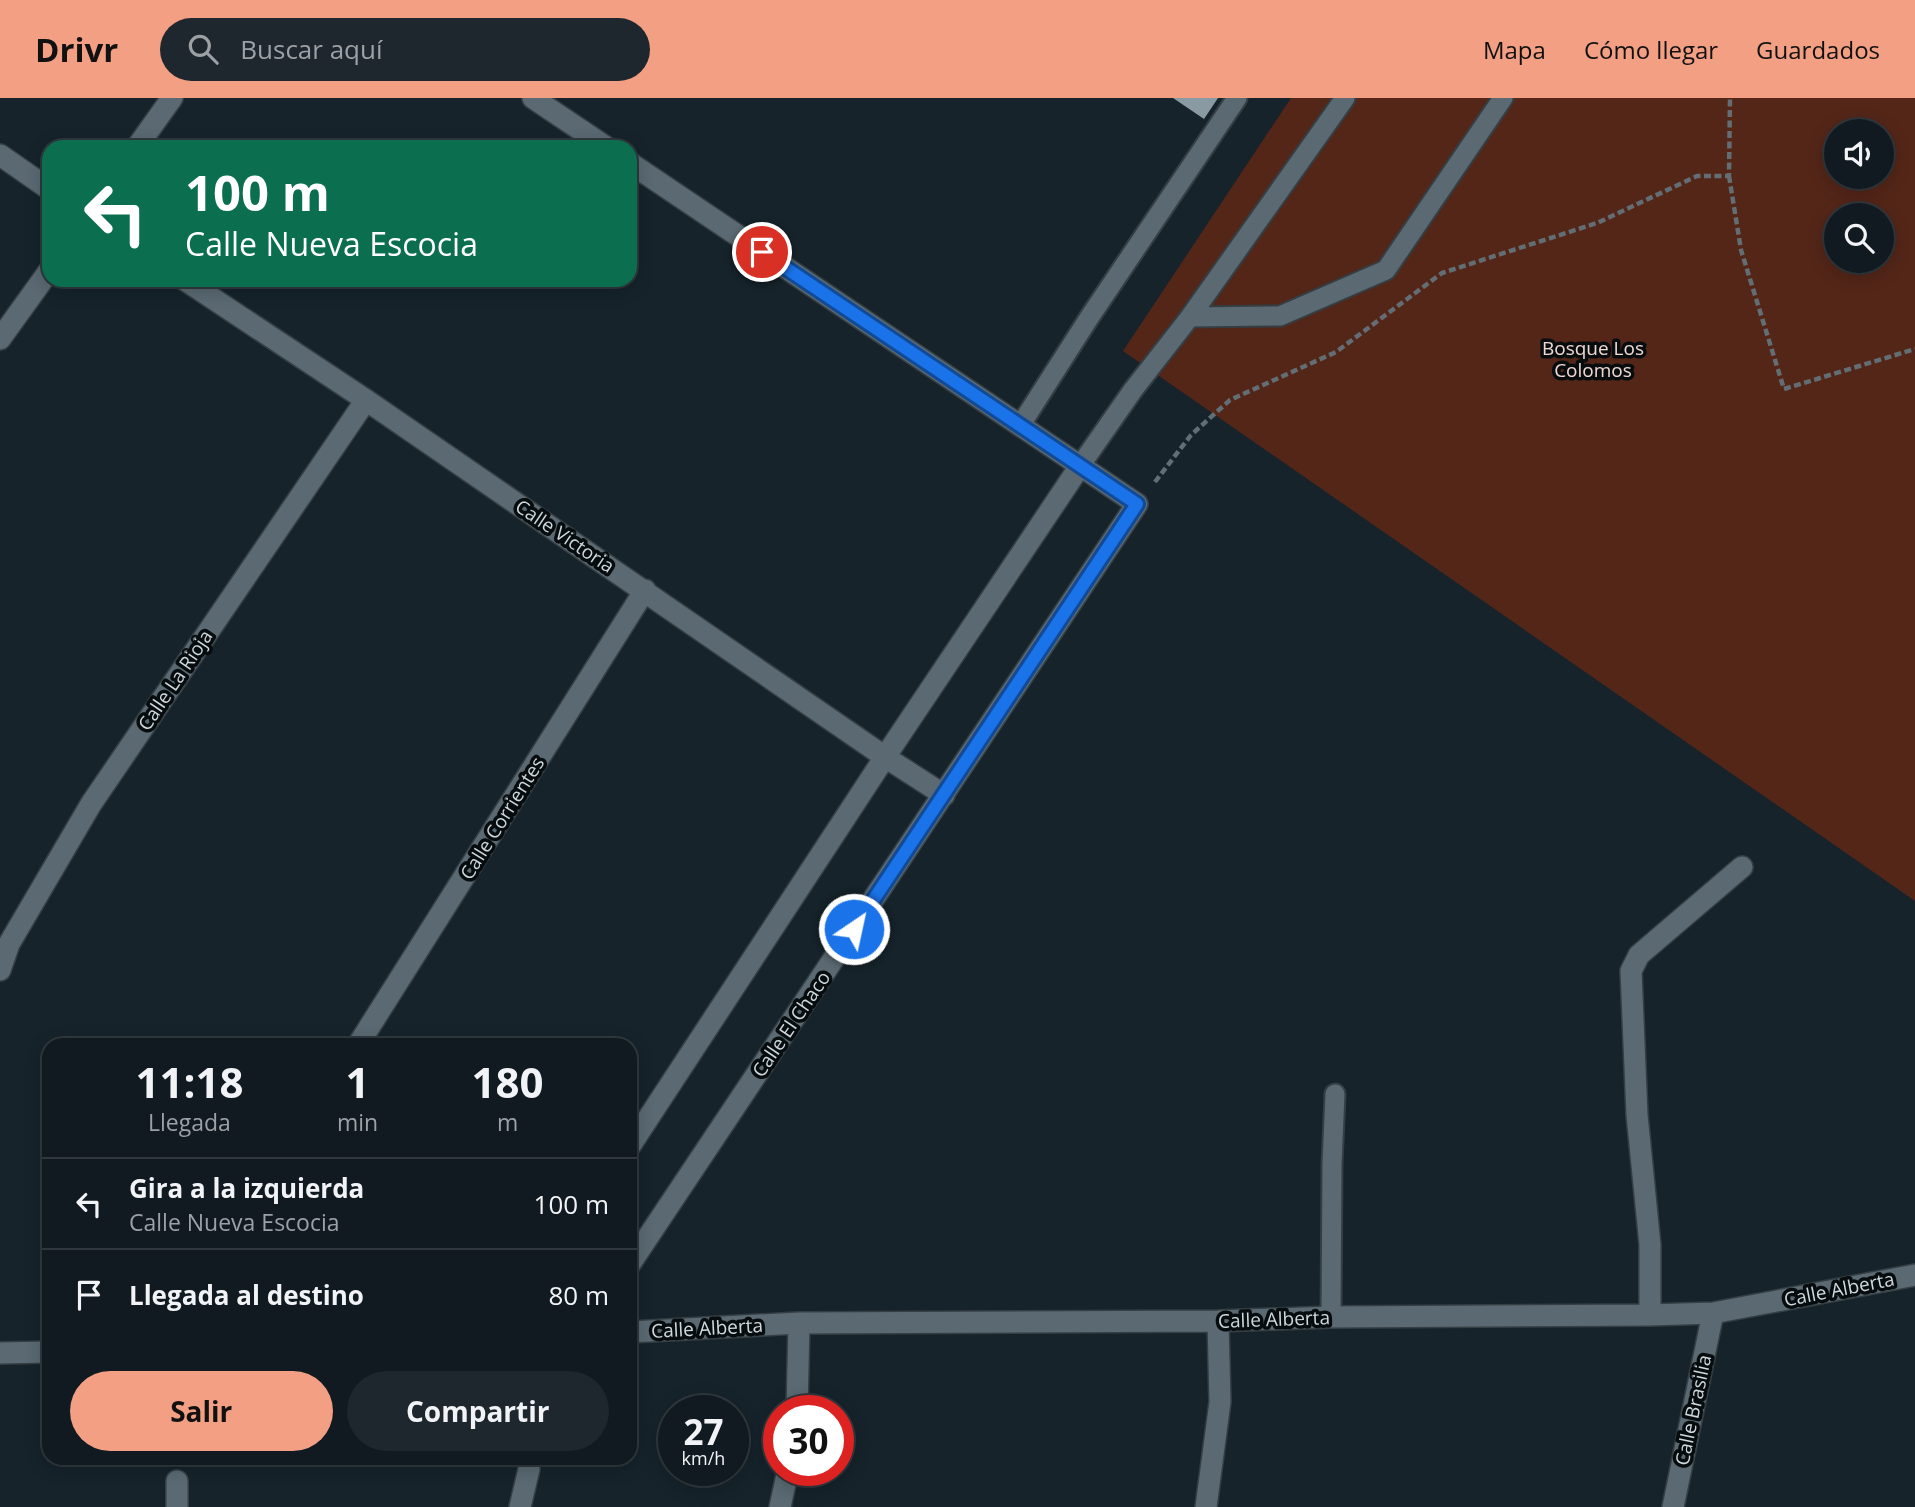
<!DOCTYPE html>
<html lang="es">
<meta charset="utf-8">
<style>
body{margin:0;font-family:"Open Sans",sans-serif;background:#1e272d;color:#f1f3f6;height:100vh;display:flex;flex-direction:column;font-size:26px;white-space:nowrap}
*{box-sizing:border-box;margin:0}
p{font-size:23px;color:#9ca1a5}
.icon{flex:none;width:38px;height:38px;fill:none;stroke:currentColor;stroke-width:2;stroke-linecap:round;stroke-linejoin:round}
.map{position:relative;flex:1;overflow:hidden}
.details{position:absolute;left:42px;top:940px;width:595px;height:427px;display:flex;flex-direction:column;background:#101a20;border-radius:21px;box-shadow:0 4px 18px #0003,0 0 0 2px #30383e}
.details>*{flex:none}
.top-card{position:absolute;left:42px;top:42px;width:595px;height:147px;border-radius:21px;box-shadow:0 4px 18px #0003,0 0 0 2px #30383e;background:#0b6e4f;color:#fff;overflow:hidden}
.controls{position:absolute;left:1824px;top:21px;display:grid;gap:14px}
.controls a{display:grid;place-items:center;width:70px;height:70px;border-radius:50%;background:#101a20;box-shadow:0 4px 18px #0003,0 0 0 2px #30383e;font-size:35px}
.speed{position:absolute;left:658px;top:1297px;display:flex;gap:14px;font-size:35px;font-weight:700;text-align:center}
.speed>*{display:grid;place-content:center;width:91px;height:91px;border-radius:50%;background:#101a20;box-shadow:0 4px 18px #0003,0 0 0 2px #30383e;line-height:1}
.speed small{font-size:18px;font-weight:400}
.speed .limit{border:10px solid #d22;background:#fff;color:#111}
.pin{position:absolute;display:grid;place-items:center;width:60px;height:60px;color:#fff;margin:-30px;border:4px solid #fff;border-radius:50%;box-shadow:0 2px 7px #0007}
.me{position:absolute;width:77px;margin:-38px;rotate:34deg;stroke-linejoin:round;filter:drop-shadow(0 0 5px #0008)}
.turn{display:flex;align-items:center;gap:24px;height:147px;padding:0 28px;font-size:32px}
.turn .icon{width:91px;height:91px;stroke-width:2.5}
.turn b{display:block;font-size:49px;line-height:60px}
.eta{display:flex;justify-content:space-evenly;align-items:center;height:119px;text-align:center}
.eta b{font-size:42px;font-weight:700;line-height:49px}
.button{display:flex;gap:14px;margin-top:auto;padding:14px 28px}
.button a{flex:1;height:80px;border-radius:42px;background:#f39f84;color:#111;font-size:28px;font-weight:700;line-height:80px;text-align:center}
.button a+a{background:#1e272d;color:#f1f3f6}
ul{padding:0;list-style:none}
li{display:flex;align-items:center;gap:21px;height:91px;padding:0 28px;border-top:2px solid #30383e}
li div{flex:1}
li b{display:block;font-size:26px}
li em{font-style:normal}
header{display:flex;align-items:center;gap:42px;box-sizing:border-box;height:98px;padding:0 35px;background:#f39f84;color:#111}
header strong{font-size:33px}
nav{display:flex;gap:38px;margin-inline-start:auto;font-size:24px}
.search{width:490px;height:63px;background:#1e272d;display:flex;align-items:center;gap:18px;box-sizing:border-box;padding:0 24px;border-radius:38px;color:#9ca1a5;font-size:26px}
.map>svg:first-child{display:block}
.green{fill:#532618;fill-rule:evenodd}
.building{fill:#899aa3}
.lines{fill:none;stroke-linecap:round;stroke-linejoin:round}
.lane-casing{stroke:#343e43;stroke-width:23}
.street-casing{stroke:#343e43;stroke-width:24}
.path{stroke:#626d74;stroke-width:4.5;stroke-dasharray:7 3.5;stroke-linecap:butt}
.lane{stroke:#5a6972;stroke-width:19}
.street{stroke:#5a6972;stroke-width:21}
.route-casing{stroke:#114b97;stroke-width:18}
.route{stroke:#1a73e8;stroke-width:12}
.labels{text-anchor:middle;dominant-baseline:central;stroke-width:7;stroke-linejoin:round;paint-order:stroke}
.park-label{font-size:19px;fill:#f1d9d2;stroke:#070c0f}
.street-label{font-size:19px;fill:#cfd8dd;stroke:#070c0f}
</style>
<header>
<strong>Drivr</strong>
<div class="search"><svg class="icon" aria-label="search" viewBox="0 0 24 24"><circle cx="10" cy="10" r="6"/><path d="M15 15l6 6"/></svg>Buscar aquí</div>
<nav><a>Mapa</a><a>Cómo llegar</a><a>Guardados</a></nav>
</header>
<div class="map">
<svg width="1915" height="1409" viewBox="0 0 1915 1409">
<rect width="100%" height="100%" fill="#16232b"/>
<!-- green -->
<path class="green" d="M1291,0H1915V803L1123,253ZM1836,33H1881V79H1836ZM1836,117H1881V163H1836Z"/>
<!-- building -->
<path class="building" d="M1173,0H1218L1204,21Z"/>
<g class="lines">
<defs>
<path id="lane" d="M1190,219L1280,218L1386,172L1503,0
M1020,328L1089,220L1237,0
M1080,368L1133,292L1190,219L1345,0
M1331,1219L1332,1066L1335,996"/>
<path id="street" d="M533,0L606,49
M137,49L172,0
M0,57L49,91
M630,65L1137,406L630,1166
M185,182L366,302L885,659L944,697
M0,241L49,173
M0,872L9,846L91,706L366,302
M358,947L645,492
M630,1048L885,659L1080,368
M1650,1217V1147L1637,1017L1631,873L1639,857L1742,769
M630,1234L799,1225L1218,1223L1331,1219L1650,1217L1713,1215L1915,1177
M0,1255L49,1254
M797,1312L799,1225
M177,1409V1383
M520,1409L529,1371
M780,1409L788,1372
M1206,1409L1220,1304L1218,1223
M1673,1409L1713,1215"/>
</defs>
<!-- lane casing -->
<use href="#lane" class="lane-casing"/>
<!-- street casing -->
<use href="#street" class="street-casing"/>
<!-- path -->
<path class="path" d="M1729,78L1741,152L1784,291L1915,251
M1155,384L1191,337L1230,302L1336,254L1442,175L1597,125L1697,78H1729L1730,0"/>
<!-- lane -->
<use href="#lane" class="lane"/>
<!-- street -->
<use href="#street" class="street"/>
</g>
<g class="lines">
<defs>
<path id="route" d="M762,154L1137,406L854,831"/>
</defs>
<!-- route casing -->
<use href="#route" class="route-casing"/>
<!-- route -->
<use href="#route" class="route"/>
</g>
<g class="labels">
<!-- park labels -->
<g class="park-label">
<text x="1593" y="250">Bosque Los<tspan x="1593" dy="22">Colomos</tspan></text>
</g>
<!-- street labels -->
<g class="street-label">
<text transform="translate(565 438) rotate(34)">Calle Victoria</text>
<text transform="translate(175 582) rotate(-56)">Calle La Rioja</text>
<text transform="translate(502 720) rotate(-58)">Calle Corrientes</text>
<text transform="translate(791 926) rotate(-56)">Calle El Chaco</text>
<text transform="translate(1839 1191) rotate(-11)">Calle Alberta</text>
<text transform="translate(1274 1221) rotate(-2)">Calle Alberta</text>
<text transform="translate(707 1230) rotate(-3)">Calle Alberta</text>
<text transform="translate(1693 1312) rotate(-78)">Calle Brasilia</text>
</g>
</g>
</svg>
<div class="controls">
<a><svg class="icon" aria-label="sound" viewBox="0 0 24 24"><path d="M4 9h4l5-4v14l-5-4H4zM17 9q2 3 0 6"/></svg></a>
<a><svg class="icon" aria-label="search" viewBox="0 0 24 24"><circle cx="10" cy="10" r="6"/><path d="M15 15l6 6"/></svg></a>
</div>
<div class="speed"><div>27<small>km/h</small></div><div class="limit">30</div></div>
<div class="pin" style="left:762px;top:154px;background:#d93025"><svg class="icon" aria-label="arrive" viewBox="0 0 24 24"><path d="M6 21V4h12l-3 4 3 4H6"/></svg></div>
<svg class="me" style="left:854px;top:831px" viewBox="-20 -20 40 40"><circle r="17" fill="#1a73e8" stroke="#fff" stroke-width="3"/><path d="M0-11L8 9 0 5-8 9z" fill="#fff"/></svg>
<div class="top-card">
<div class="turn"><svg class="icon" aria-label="left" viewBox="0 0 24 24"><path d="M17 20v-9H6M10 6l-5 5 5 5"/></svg><div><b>100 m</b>Calle Nueva Escocia</div></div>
</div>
<section class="details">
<div class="eta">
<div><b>11:18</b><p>Llegada</p></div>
<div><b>1</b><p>min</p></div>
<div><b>180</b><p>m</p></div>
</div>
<ul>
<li><svg class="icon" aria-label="left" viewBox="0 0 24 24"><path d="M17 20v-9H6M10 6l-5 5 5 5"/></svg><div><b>Gira a la izquierda</b><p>Calle Nueva Escocia</p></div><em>100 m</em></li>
<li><svg class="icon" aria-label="arrive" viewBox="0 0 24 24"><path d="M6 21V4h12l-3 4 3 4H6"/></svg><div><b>Llegada al destino</b></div><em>80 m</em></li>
</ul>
<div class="button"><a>Salir</a><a>Compartir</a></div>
</section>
</div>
